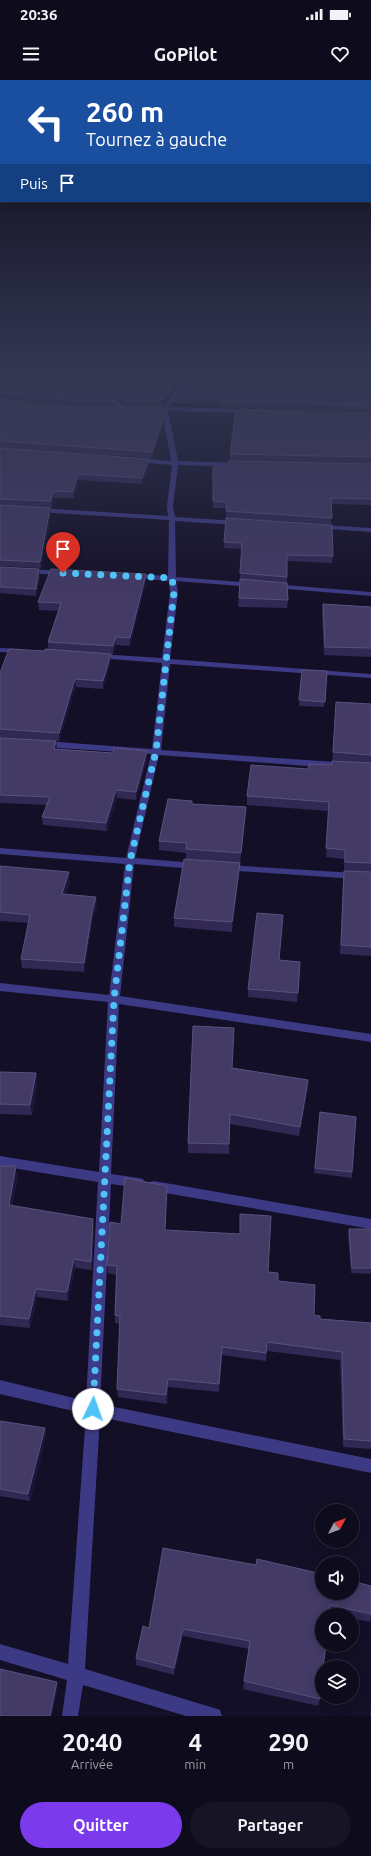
<!DOCTYPE html>
<html lang="fr">
<meta charset="utf-8">
<style>
body{margin:0;font-family:Ubuntu,sans-serif;background:#171425;color:#f1f3f6;height:100vh;display:flex;flex-direction:column;font-size:15px;white-space:nowrap}
*{box-sizing:border-box;margin:0}
p{font-size:13px;color:#9b9ba3}
.icon{flex:none;width:22px;height:22px;fill:none;stroke:currentColor;stroke-width:2;stroke-linecap:round;stroke-linejoin:round}
.map{position:relative;height:1636px;overflow:hidden}
.drawer{display:flex;flex-direction:column;background:#0e0b1c;flex:1}
.drawer>*{flex:none}
.guide{position:absolute;left:0px;top:0px;width:371px;height:122px;box-shadow:0 2px 10px #0003,0 0 0 1px #2e2b3b;background:#1a4fa0;color:#fff;overflow:hidden}
.needle{width:26px;rotate:49deg}
.tools{position:absolute;left:315px;top:1424px;display:grid;gap:8px}
.tools a{display:grid;place-items:center;width:44px;height:44px;border-radius:50%;background:#0e0b1c;box-shadow:0 2px 10px #0003,0 0 0 1px #2e2b3b;font-size:20px}
.pin{position:absolute;display:grid;place-items:center;width:34px;height:34px;color:#fff;margin:-41px -17px;border-radius:50% 50% 50% 0;rotate:-45deg;box-shadow:0 0 4px #0007}
.pin .icon{rotate:45deg}
.me{position:absolute;width:44px;margin:-22px;rotate:3deg;stroke-linejoin:round;filter:drop-shadow(0 0 3px #0008)}
.turn{display:flex;align-items:center;gap:14px;height:84px;padding:0 20px;font-size:18px}
.turn .icon{width:52px;height:52px;stroke-width:2.5}
.turn b{display:block;font-size:28px;line-height:34px}
.then{display:flex;align-items:center;height:38px;padding:0 20px;background:#0003;gap:8px;font-size:15px}
.eta{display:flex;justify-content:space-evenly;align-items:center;height:68px;text-align:center}
.eta b{font-size:24px;font-weight:700;line-height:28px}
.primary-button{display:flex;gap:8px;margin-top:auto;padding:8px 20px}
.primary-button a{flex:1;height:46px;border-radius:24px;background:#7c3aed;color:#fff;font-size:16px;font-weight:700;line-height:46px;text-align:center}
.primary-button a+a{background:#171425;color:#f1f3f6}
.status{display:flex;justify-content:space-between;align-items:center;height:28px;padding:0 20px;background:#0e0b1c;direction:ltr}
.status svg{height:11px;fill:currentColor}
header{display:flex;justify-content:space-between;align-items:center;height:52px;padding:0 20px;background:#0e0b1c;font-size:18px;font-weight:700}
.map>svg:first-child{display:block}
.lines{fill:none;stroke-linecap:round;stroke-linejoin:round}
.street{fill:#3d3a85;fill-rule:evenodd}
.wall{fill:#312854;fill-rule:evenodd}
.shaded-wall{fill:#1d163a}
.building{fill:#433a66;stroke:#5a527e}
.route{stroke:#4fc3f7;stroke-width:7;stroke-dasharray:0 12.6}
</style>
<div class="status"><b>20:36</b><svg viewBox="0 0 49 12"><path d="M0 12V9h3v3zM5 12V6h3v6zM10 12V3h3v9zM15 12V0h3v12zM26 1h20v11H26zM47 4h2v5h-2z"/></svg></div>
<header><svg class="icon" aria-label="menu" viewBox="0 0 24 24"><path d="M4 6h16M4 12h16M4 18h16"/></svg>GoPilot<svg class="icon" aria-label="heart" viewBox="0 0 24 24"><path d="M12 20l-8-8c-3-5 5-10 8-4 3-6 11-1 8 4z"/></svg></header>
<div class="map">
<svg width="371" height="1636" viewBox="0 0 371 1636">
<rect width="100%" height="100%" fill="#130f26"/>
<g class="lines">
<!-- street -->
<path class="street" d="M81,296H88L128,330V332H124Z
M186,296H192L169,327L248,329L251,331L248,333L168,331L178,381L242,383L245,385L242,387L178,385L173,426L175,437L239,441L242,443L239,445L175,441L176,497L253,503L257,505L253,507L176,501L178,512L170,579L371,594V598L170,584L161,670L335,682L339,685L335,688L159,675L135,778L195,783L200,786L195,789L134,784L120,916L371,954V962L119,924L111,1094L139,1098L143,1099L145,1103L143,1107L139,1108L111,1104L100,1324L371,1379V1393L100,1337L85,1589L214,1628L220,1630L222,1636H186L83,1605L78,1636H62L67,1600L0,1580V1564L68,1584L86,1334L0,1314V1300L86,1321L98,1102L0,1086V1076L99,1092L108,922L0,911V903L109,915L125,784L0,774V768L126,778L151,674L44,667L40,664L44,661L152,669L162,583L98,578L94,576L98,574L162,578L170,512L169,501L134,498L130,496L134,494L168,496L169,440L38,432L35,430L38,428L168,436L167,426L172,385L136,382L133,380L136,378L171,381L162,331L159,329L163,327Z
M319,445L371,448V452L317,448V446Z
M0,488L64,491L68,493L64,495L0,492Z
M272,504L371,512V516L275,508L271,506Z
M0,568L22,569L26,571L22,573L0,572Z
M227,785L371,794V800L224,790L222,788L224,786Z
M154,1101L371,1139V1149L154,1111L150,1110L148,1106L150,1102Z"/>
</g>
<!-- wall -->
<path class="wall" d="M0,296L116,322V327H126L90,296H184L162,326L142,327L163,340V346L152,378L0,368ZM0,319L59,325L20,322ZM70,326L94,327H81Z
M371,296V332L219,327V324L174,323V317Z
M371,333V384L230,381V374Z
M0,368L149,379V385L142,404L78,400L74,418H54L52,428L0,425Z
M371,384V425L331,424V444L226,438V428H213V387Z
M0,425L51,434L41,488L0,486Z
M226,438L333,476L332,483L287,481V503L288,520L287,528L238,527L242,469L224,468Z
M0,487L39,489L40,495L36,516L0,513Z
M146,494V502L130,566L116,565L113,574H111V582L103,609L76,607L59,661L0,658V593L48,569V562L59,531L39,530L38,522Z
M323,524L371,527V577L324,575L322,532Z
M302,590L327,591L324,627L299,626Z
M336,622L371,624V876L340,874L343,800L344,791L370,792L344,791V779L326,777L329,731L247,725V716L308,689L332,685Z
M0,658L56,661L57,669L113,673L147,671V679L136,720L117,718L107,751L43,745L42,737L47,725L0,723Z
M192,721V724L245,737L240,783L239,793L232,852L174,847V838L186,779V773L159,770V761Z
M0,786L70,801L66,814L97,826L92,842L84,892L22,888L21,879L29,843L0,841Z
M279,880L300,882L297,922L248,917V909Z
M232,988L308,1000V1009L299,1056L230,1044L229,1074L188,1073V1063Z
M0,992L36,993L37,1003L32,1035L0,1034Z
M320,1032L352,1092V1098L314,1093Z
M0,1086L18,1095L12,1126L94,1148L92,1190L75,1188L68,1221L37,1217L30,1248L0,1245Z
M167,1106L165,1150L268,1192L278,1201L314,1235L320,1239L371,1243V1369L343,1367L340,1280L267,1271L266,1281L222,1275L219,1312L168,1307L167,1324L118,1317L117,1309L120,1244L115,1243V1235L116,1195L108,1193L107,1185L121,1144Z
M349,1149H371V1194L351,1193L348,1154Z
M0,1341L45,1348L46,1356L30,1421L0,1416Z
M256,1485L371,1506V1539L370,1542L352,1538V1535H340L329,1532L320,1619L318,1626L243,1609L249,1569L183,1556L174,1595L136,1585V1578L149,1548Z
M371,1626V1636H370Z"/>
<!-- shaded-wall -->
<path class="shaded-wall" d="M180,296H184L162,326V320Z
M163,340V346L152,378V372Z
M149,379V385L142,404V398Z
M78,394V400L74,418L73,412Z
M53,411L54,418L52,428L51,421Z
M50,428L51,434L41,488L40,482Z
M39,489L40,495L36,516V509Z
M146,494V502L130,566V558Z
M116,557V565L113,574V566Z
M111,574V582L103,609V601Z
M75,599L76,607L59,661V653Z
M56,661L57,670L54,669Z
M147,671V679L136,720V712Z
M116,710L117,718L107,751L106,743Z
M240,783L239,793L232,852V842Z
M69,792L70,801L63,823L62,814Z
M96,817L97,826L92,842L84,892V883L92,833Z
M36,993L37,1003L32,1035L30,1025Z
M308,1000V1009L299,1056L300,1047Z
M16,1086L18,1095L11,1134L9,1125Z
M167,1106V1114L165,1159V1150Z
M93,1139L94,1148L92,1190L91,1182Z
M74,1179L75,1188L68,1221L67,1212Z
M36,1209L37,1217L30,1248L29,1239Z
M222,1267V1275L219,1312V1304Z
M168,1299V1307L167,1324L166,1315Z
M45,1348L46,1356L30,1421L28,1414Z
M183,1549V1556L174,1595V1588Z
M57,1602L58,1609L52,1636H50Z"/>
<!-- building -->
<path class="building" d="M0,296H85L116,322L65,320L0,313Z
M97,296H180L162,320L127,322Z
M190,296H371V326L219,321L220,318L174,317Z
M0,319L20,322L81,327H161L163,340L152,372L0,361Z
M236,329L371,333V377L230,374Z
M0,368L149,379L142,398L78,394L73,412L53,411L51,421L0,419Z
M229,381L371,384V419L331,418L332,438L226,431L227,422L213,421V387H228Z
M0,425L50,428L40,482L0,480Z
M226,438L332,445L333,476L287,475V497L240,493L242,463L224,462Z
M0,487L39,489L36,509L0,507Z
M51,489L146,494L130,558L116,557L113,566L48,562L61,523L38,522Z
M240,499L287,503L288,520L239,518Z
M323,524L371,527V568L325,567Z
M9,569L45,571V569L111,574L103,601L75,599L59,653L0,649V593Z
M302,590L327,591L325,622L299,620Z
M336,622L371,624V675L333,672Z
M0,658L56,661L54,669L113,673L114,668L147,671L136,712L116,710L106,743L42,737L50,717L0,715Z
M332,681L371,683V783L345,782V770L326,768L329,722L247,716L251,685L308,689L309,684L332,685Z
M168,719L192,721V724L246,727L241,773L186,769L187,763L159,761Z
M184,779L240,783L232,842L174,838Z
M0,786L69,792L62,814L96,817L92,833L84,883L21,879L30,835L0,832Z
M344,791L371,792V867L341,865Z
M257,833L283,835L279,880L300,882L298,913L248,909Z
M193,946L234,948L232,988L308,1000L300,1047L230,1034L229,1064L188,1063Z
M0,992L36,993L30,1025L0,1024Z
M320,1032L356,1037L352,1092L315,1088Z
M0,1086H16L9,1125L93,1139L91,1182L74,1179L67,1212L36,1209L29,1239L0,1236Z
M125,1098L167,1106L165,1150L240,1154V1134L271,1136L268,1192L278,1193V1201L315,1205L314,1235L320,1236V1239L371,1243V1361L344,1359L342,1272L267,1262L266,1273L222,1267L219,1304L168,1299L166,1315L117,1309L120,1236L115,1235L117,1186L107,1185L110,1142L121,1144Z
M349,1149H371V1188H352Z
M0,1341L45,1348L28,1414L0,1409Z
M163,1468L256,1485L257,1479L322,1494V1513H352V1501L371,1506V1534L330,1525L329,1535H322V1565H326L323,1587H322V1597L320,1619L244,1601L250,1561L183,1549L174,1588L136,1578L143,1546L149,1548Z
M0,1589L57,1602L50,1636H0Z"/>
<!-- sky -->
<linearGradient id="sky" x2="0" y2="1"><stop stop-color="#0a0815"/><stop offset="0.56" stop-color="#333752"/><stop offset="1" stop-color="#333752" stop-opacity="0"/></linearGradient>
<rect width="371" height="525" fill="url(#sky)"/>
<g class="lines">
<!-- route -->
<path class="route" d="M63,493L172,498L174,512L156,671L130,781L114,919L93,1329"/>
</g>
</svg>
<div class="tools">
<a><svg class="needle" viewBox="-14 -14 28 28"><path d="M0-13l5 13h-10z" fill="#e53935"/><path d="M0 13l5-13h-10z" fill="#9b9ba3"/></svg></a>
<a><svg class="icon" aria-label="sound" viewBox="0 0 24 24"><path d="M4 9h4l5-4v14l-5-4H4zM17 9q2 3 0 6"/></svg></a>
<a><svg class="icon" aria-label="search" viewBox="0 0 24 24"><circle cx="10" cy="10" r="6"/><path d="M15 15l6 6"/></svg></a>
<a><svg class="icon" aria-label="layers" viewBox="0 0 24 24"><path d="M12 4l9 5-9 5-9-5zM3 14l9 5 9-5"/></svg></a>
</div>
<div class="pin" style="left:63px;top:493px;background:#d93025"><svg class="icon" aria-label="arrive" viewBox="0 0 24 24"><path d="M6 21V4h12l-3 4 3 4H6"/></svg></div>
<svg class="me" style="left:93px;top:1329px" viewBox="-20 -20 40 40"><circle r="19" fill="#fff"/><path d="M0-13L10 11 0 6-10 11z" fill="#4fc3f7"/></svg>
<div class="guide">
<div class="turn"><svg class="icon" aria-label="left" viewBox="0 0 24 24"><path d="M17 20v-9H6M10 6l-5 5 5 5"/></svg><div><b>260 m</b>Tournez à gauche</div></div>
<div class="then">Puis<svg class="icon" aria-label="arrive" viewBox="0 0 24 24"><path d="M6 21V4h12l-3 4 3 4H6"/></svg></div>
</div>
</div>
<section class="drawer">
<div class="eta">
<div><b>20:40</b><p>Arrivée</p></div>
<div><b>4</b><p>min</p></div>
<div><b>290</b><p>m</p></div>
</div>
<div class="primary-button"><a>Quitter</a><a>Partager</a></div>
</section>
